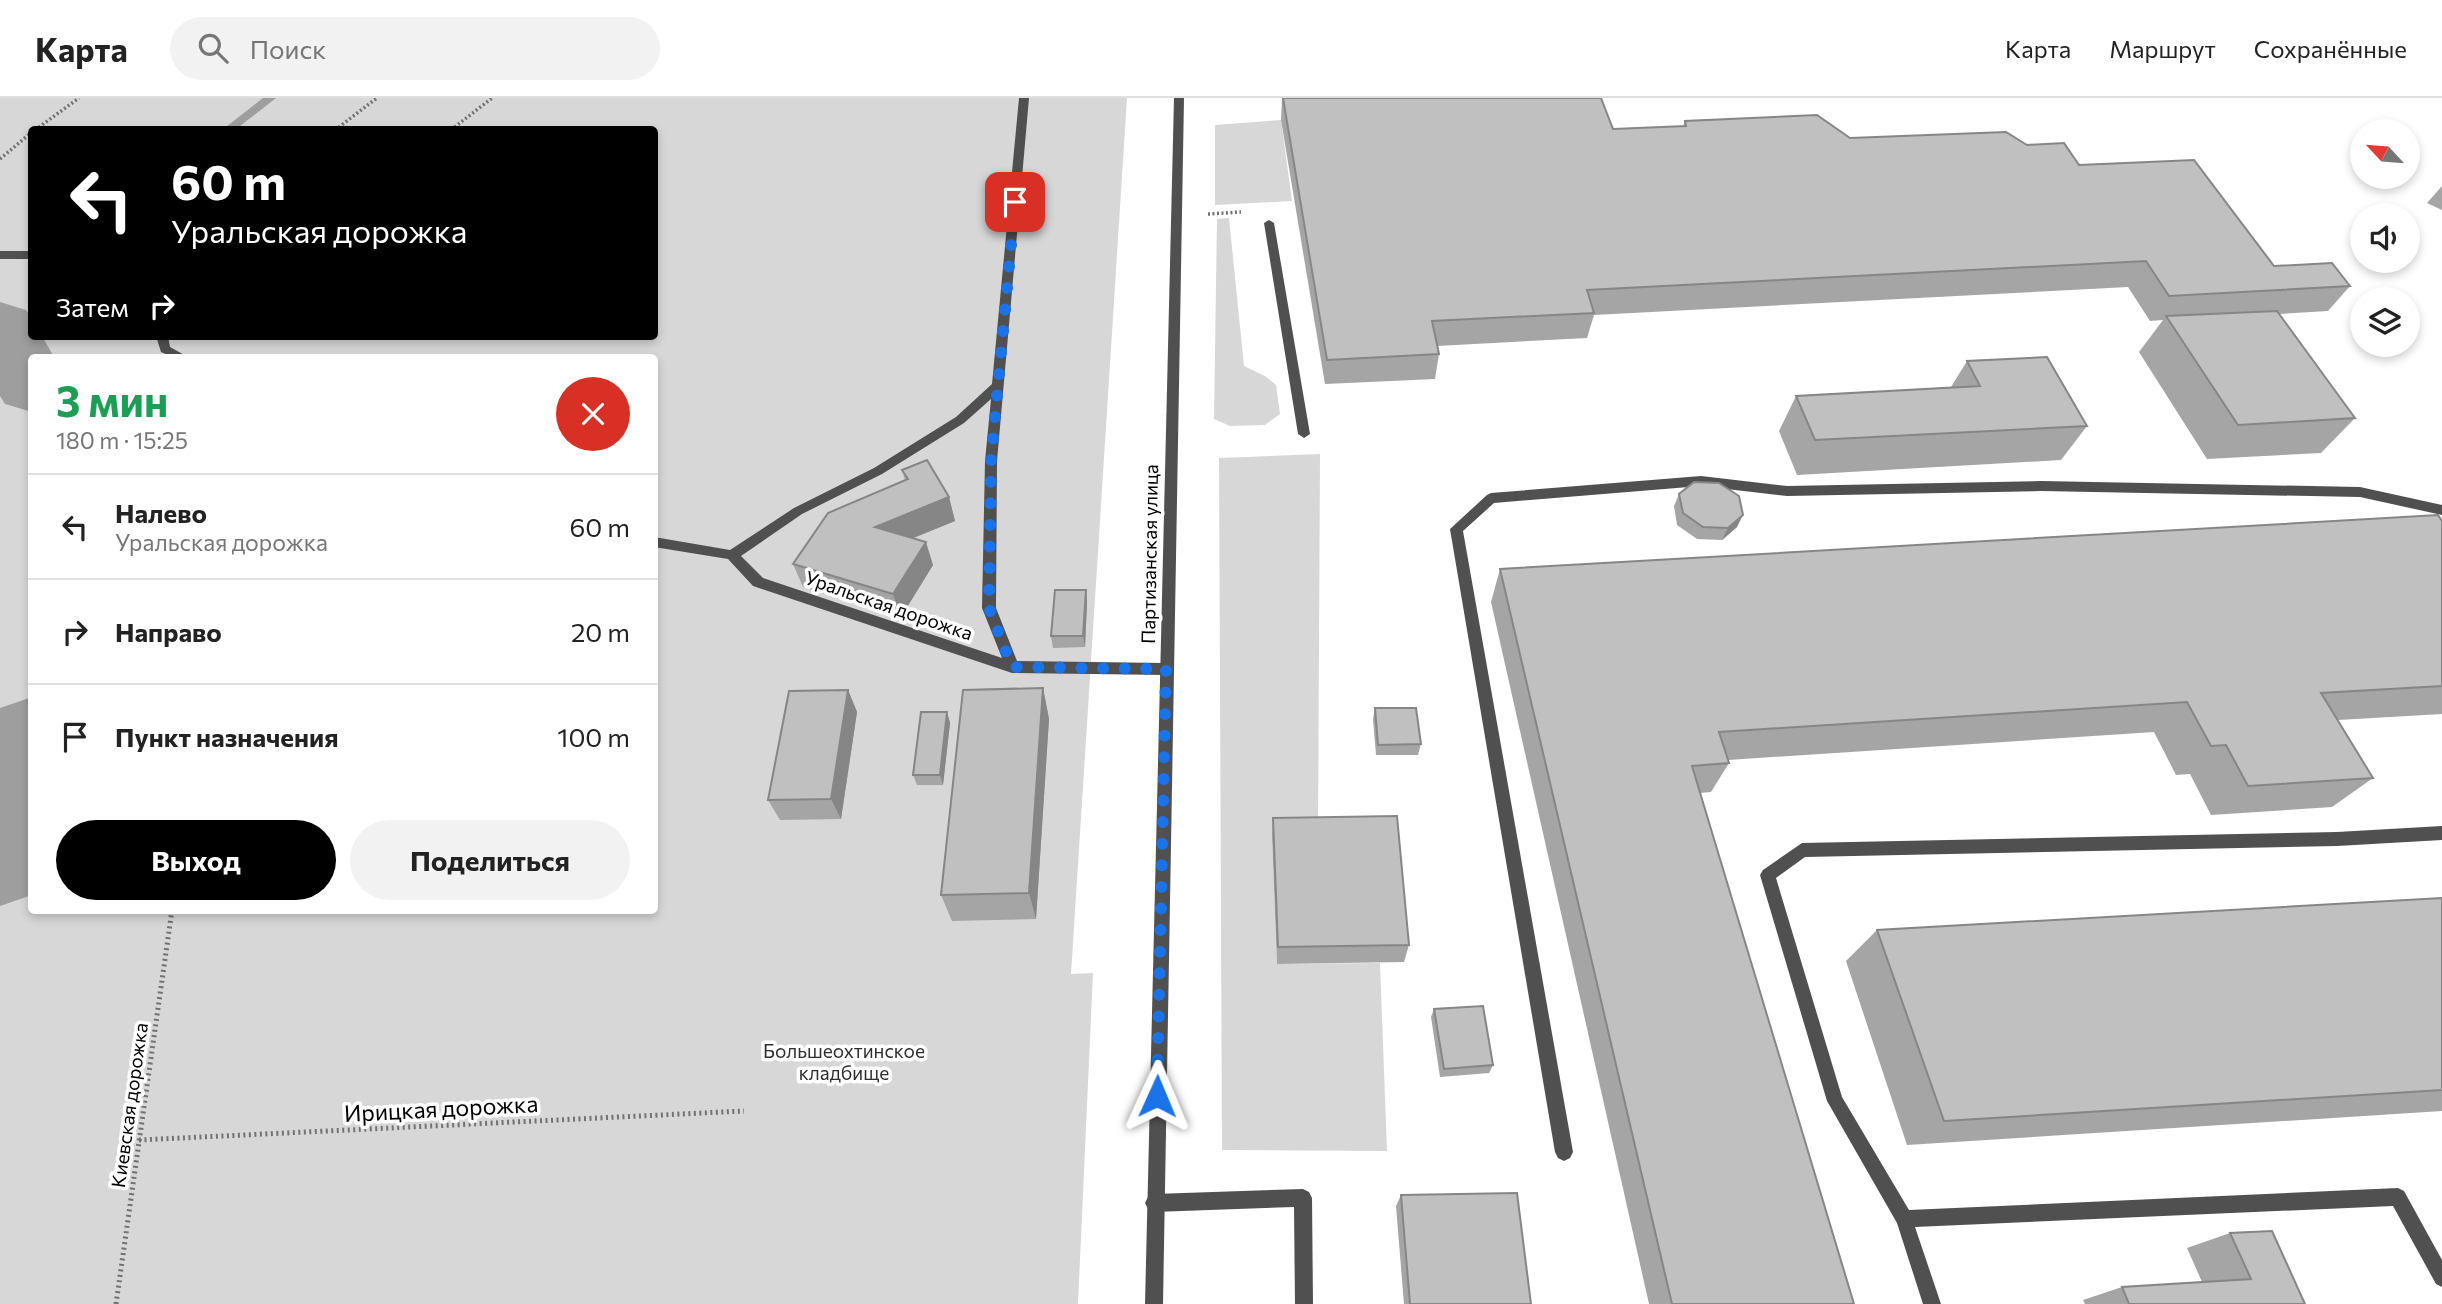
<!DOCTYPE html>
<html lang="ru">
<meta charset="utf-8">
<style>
body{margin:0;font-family:Commissioner,sans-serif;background:#f2f2f2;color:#222;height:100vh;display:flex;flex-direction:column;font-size:26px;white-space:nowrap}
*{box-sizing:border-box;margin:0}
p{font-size:23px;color:#767676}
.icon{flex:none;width:38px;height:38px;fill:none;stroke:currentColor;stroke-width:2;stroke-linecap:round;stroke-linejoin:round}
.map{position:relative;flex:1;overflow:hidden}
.sheet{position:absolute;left:28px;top:256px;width:630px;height:560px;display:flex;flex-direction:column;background:#fff;border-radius:7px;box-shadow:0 4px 10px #0003}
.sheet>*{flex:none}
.banner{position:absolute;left:28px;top:28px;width:630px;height:214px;border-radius:7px;box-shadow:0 4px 10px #0003;background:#000;color:#fff;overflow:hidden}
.needle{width:46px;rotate:296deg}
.buttons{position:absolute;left:2350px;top:21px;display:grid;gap:14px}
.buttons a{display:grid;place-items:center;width:70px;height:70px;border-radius:50%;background:#fff;box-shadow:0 4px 10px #0003;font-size:35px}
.pin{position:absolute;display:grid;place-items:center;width:60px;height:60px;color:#fff;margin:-30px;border-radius:14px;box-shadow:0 4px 10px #0006}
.me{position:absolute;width:77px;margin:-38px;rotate:1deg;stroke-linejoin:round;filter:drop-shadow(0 0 5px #0008)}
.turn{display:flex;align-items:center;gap:24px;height:147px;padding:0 28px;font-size:32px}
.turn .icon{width:91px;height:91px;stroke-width:2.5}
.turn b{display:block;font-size:49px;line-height:60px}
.then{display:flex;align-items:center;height:66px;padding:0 28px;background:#0003;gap:14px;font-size:26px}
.round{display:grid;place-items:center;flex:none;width:74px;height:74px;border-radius:37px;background:#f2f2f2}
.overview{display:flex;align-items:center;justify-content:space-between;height:119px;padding:0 28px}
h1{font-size:42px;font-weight:700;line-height:52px;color:#1e9e55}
.action{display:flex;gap:14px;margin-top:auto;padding:14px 28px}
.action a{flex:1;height:80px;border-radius:42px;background:#000;color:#fff;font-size:28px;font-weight:700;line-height:80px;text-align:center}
.action a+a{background:#f2f2f2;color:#222}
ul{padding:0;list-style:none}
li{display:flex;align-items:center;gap:21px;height:105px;padding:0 28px;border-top:2px solid #e0e0e0}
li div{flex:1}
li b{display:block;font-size:26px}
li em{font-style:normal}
header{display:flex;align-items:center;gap:42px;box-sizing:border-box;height:98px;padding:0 35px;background:#fff;border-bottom:2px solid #e0e0e0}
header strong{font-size:33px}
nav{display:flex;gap:38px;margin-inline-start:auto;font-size:24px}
.search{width:490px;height:63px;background:#f2f2f2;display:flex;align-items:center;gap:18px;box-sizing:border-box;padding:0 24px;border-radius:38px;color:#767676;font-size:26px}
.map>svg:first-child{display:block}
.green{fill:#d7d7d7;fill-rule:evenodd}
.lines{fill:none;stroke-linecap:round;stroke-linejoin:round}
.stream{fill:#9e9e9e;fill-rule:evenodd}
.river{fill:#9e9e9e;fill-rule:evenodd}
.path-far1{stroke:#727272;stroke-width:3.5;stroke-dasharray:2 2.5;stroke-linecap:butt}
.path{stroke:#727272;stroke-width:5;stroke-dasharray:2 3.5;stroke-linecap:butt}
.service{fill:#505050;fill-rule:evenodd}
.tertiary{fill:#505050;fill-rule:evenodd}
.wall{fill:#a5a5a5}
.shaded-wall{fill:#868686}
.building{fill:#c0c0c0;stroke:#868686;stroke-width:2}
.route{stroke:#1a73e8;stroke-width:12;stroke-dasharray:0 21.6}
.labels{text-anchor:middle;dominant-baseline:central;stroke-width:7;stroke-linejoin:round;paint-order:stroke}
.street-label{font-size:19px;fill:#000;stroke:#fff}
.park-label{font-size:19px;fill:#2e2e2e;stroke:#fff}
.near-street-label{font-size:23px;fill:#000;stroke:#fff}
</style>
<header>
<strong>Карта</strong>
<div class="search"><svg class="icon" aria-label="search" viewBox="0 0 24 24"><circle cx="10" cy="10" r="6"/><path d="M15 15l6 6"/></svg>Поиск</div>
<nav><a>Карта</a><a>Маршрут</a><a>Сохранённые</a></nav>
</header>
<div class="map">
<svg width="2442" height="1206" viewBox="0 0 2442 1206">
<rect width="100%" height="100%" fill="#fff"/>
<!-- green -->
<path class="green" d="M0,0H1127L1071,876L1093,875L1078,1206H0ZM32,32H654V238H32ZM32,259H654V812H32Z
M1281,22L1292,103L1215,107V27Z
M1229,120L1244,268L1265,278L1276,287L1280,316L1265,327L1230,328L1214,321L1217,121Z
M1320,356L1318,739L1272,740L1277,866L1380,865L1387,1053L1222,1052L1219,360Z"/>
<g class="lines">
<!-- stream -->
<path class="stream" d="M263,0H276L235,32H222Z"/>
<!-- river -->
<path class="river" d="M0,204L26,212L32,220V238H42L54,259H32V314L5,306L0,298Z
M32,599V797L0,808V610Z"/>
<!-- path-far1 -->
<path class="path-far1" d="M35,32L79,0
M335,32L377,0
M451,32L492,0
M0,61L32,34
M1208,116L1241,114"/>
<!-- path -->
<path class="path" d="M139,1042L744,1013
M116,1206L172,812"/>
<!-- service -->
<path class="service" d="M1019,0H1029L997,363L996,510L1017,563L1166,565L1171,567L1173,571L1171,575L1166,577L1012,575L753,488L728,461L654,449V439L730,452L794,410L874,370L956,319L992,286ZM991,301L985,363L982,510L1002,560L763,480L741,458L802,416L882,376L964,325Z
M1269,122L1274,125L1310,336L1304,340L1298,336L1264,125Z
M0,153H32V161H0Z
M156,238H168L170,249L188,259H172L161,254Z
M1701,378L1787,388L2041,383L2360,389L2442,407V417L2360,399L2041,393L1787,398L1701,388L1494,405L1463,433L1573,1054L1570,1060L1564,1063L1558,1060L1555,1054L1450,431L1487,397L1491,395Z
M2442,728V742L2337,748L1805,759L1776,780L1842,999L1909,1112L2398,1090L2404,1093L2442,1162V1189L2436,1186L2393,1108L1915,1129L1941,1206H1923L1897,1125L1827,1003L1760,777L1763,772L1802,745L2337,734Z
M1303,1091L1309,1094L1312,1100L1313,1206H1295L1294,1109L1154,1114L1148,1111L1145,1105L1148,1099L1154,1096Z"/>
<!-- tertiary -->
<path class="tertiary" d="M1174,0H1184L1163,1206H1145Z"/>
</g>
<!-- wall -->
<path class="wall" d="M1282,0H1601L1613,31L1683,28L1685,23L1850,40L2027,47L2079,67L2274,168L2350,188L2328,213L2279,216L2355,320L2321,355L2207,361L2139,254L2163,222L2150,223L2128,189L1594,217L1587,240L1437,248L1439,256L1435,281L1325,286L1281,22Z
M2442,88V112L2427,105Z
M1967,263L2087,328L2061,362L1797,377L1779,333L1796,298L1951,289Z
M902,372L949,399L955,423L914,440L933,467L901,519L803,489L793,466L905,382Z
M1679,396L1737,429L1722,442L1697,441L1677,427L1674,408Z
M2442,423V616L2338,622L2373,680L2332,709L2211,717L2190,676L2176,677L2154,634L1728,662L1729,665L1711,694L1700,695L1854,1206H1649L1491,504L1500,471Z
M1086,492L1087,504L1085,549L1053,550L1051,538Z
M1043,590L1049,621L1036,821L952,823L941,797Z
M848,592L857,614L841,721L780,722L768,702Z
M1375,610L1421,646L1418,657H1376L1373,621Z
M947,614L950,625L943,687H917L913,677Z
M1273,720L1409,847L1404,864L1277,866L1272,739Z
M2442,800V1013L1907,1047L1846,863L1877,832Z
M1434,911L1493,967L1489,975L1440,979L1431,919Z
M1401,1097L1531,1206H1404L1396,1108Z
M2230,1135L2305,1206H2085L2083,1202L2122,1189L2202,1184L2187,1150Z"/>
<!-- shaded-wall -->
<path class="shaded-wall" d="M949,399L955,423L883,452L875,429Z
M1743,417L1737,429L1722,442L1728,430Z
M926,444L933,467L901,519L893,496Z
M1086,492L1087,504L1085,549L1083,538Z
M1043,590L1049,621L1036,821L1029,795Z
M848,592L857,614L841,721L831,701Z
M947,614L950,625L943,687L940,677Z"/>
<!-- building -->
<path class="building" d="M1283,0H1601L1613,31L1686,28L1685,23L1817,17L1850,40L2006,34L2027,47L2064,45L2079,67L2194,62L2274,168L2332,165L2350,188L2169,198L2146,163L1587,192L1594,215L1432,223L1439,256L1327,262Z
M2277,213L2355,320L2238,327L2166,218Z
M2047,259L2087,328L1815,342L1796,298L1980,288L1967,263Z
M927,362L949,399L875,429L926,444L893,496L793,466L828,415L908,381L902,372Z
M1694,384L1719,385L1739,398L1743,417L1728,430L1703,429L1683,415L1679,396Z
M2438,417L2442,423V588L2321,595L2373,680L2248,688L2226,647L2211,648L2187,604L1719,634L1729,665L1692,668L1854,1206H1672L1500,471Z
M1055,492H1086L1083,538H1051Z
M1043,590L1029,795L941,797L963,592Z
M848,592L831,701L768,702L789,593Z
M1375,610H1416L1421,646L1378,647Z
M921,614H947L940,677H913Z
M1397,718L1409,847L1278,849L1273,720Z
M2442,800V992L1944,1023L1877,832Z
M1483,908L1493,967L1444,971L1434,911Z
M1517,1095L1531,1206H1410L1401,1097Z
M2272,1133L2305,1206H2129L2122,1189L2251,1181L2230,1135Z"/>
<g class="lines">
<!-- route -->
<path class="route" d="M1015,104L991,363L989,510L1012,569L1166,571L1157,998"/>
</g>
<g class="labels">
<!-- street labels -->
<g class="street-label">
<text transform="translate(1149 456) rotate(-89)">Партизанская улица</text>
<text transform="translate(889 507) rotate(19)">Уральская дорожка</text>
<text transform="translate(129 1007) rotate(-82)">Киевская дорожка</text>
</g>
<!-- park labels -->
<g class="park-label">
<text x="844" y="952">Большеохтинское<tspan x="844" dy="22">кладбище</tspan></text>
</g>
<!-- near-street labels -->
<g class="near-street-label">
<text transform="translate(441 1010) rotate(-3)">Ирицкая дорожка</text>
</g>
</g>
</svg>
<div class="buttons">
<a><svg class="needle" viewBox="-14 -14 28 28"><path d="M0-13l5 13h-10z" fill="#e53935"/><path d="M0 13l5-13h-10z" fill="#767676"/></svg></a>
<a><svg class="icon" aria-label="sound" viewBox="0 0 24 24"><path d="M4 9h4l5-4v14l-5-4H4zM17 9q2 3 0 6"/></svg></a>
<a><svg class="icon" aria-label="layers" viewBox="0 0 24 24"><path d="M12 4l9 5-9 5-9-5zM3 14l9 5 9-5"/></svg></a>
</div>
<div class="pin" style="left:1015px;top:104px;background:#d93025"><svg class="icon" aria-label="arrive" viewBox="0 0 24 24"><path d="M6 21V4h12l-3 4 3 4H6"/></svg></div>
<svg class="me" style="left:1157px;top:998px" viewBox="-20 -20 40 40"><path d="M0-17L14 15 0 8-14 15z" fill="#1a73e8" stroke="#fff" stroke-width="4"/></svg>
<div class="banner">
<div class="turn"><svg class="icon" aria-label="left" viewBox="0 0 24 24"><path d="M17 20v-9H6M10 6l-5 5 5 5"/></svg><div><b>60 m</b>Уральская дорожка</div></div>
<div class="then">Затем<svg class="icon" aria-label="right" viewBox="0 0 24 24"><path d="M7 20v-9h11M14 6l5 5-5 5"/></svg></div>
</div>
<section class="sheet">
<div class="overview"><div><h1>3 мин</h1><p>180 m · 15:25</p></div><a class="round" style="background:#d93025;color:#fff"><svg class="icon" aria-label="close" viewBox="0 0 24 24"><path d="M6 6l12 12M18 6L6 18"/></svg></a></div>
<ul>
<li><svg class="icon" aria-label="left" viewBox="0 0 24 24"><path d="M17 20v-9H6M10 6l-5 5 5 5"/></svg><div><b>Налево</b><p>Уральская дорожка</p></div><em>60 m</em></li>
<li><svg class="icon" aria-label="right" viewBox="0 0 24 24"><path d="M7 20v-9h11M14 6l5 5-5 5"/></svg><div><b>Направо</b></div><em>20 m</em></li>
<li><svg class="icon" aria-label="arrive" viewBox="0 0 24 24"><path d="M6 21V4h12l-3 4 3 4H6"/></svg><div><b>Пункт назначения</b></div><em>100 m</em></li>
</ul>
<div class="action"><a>Выход</a><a>Поделиться</a></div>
</section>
</div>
